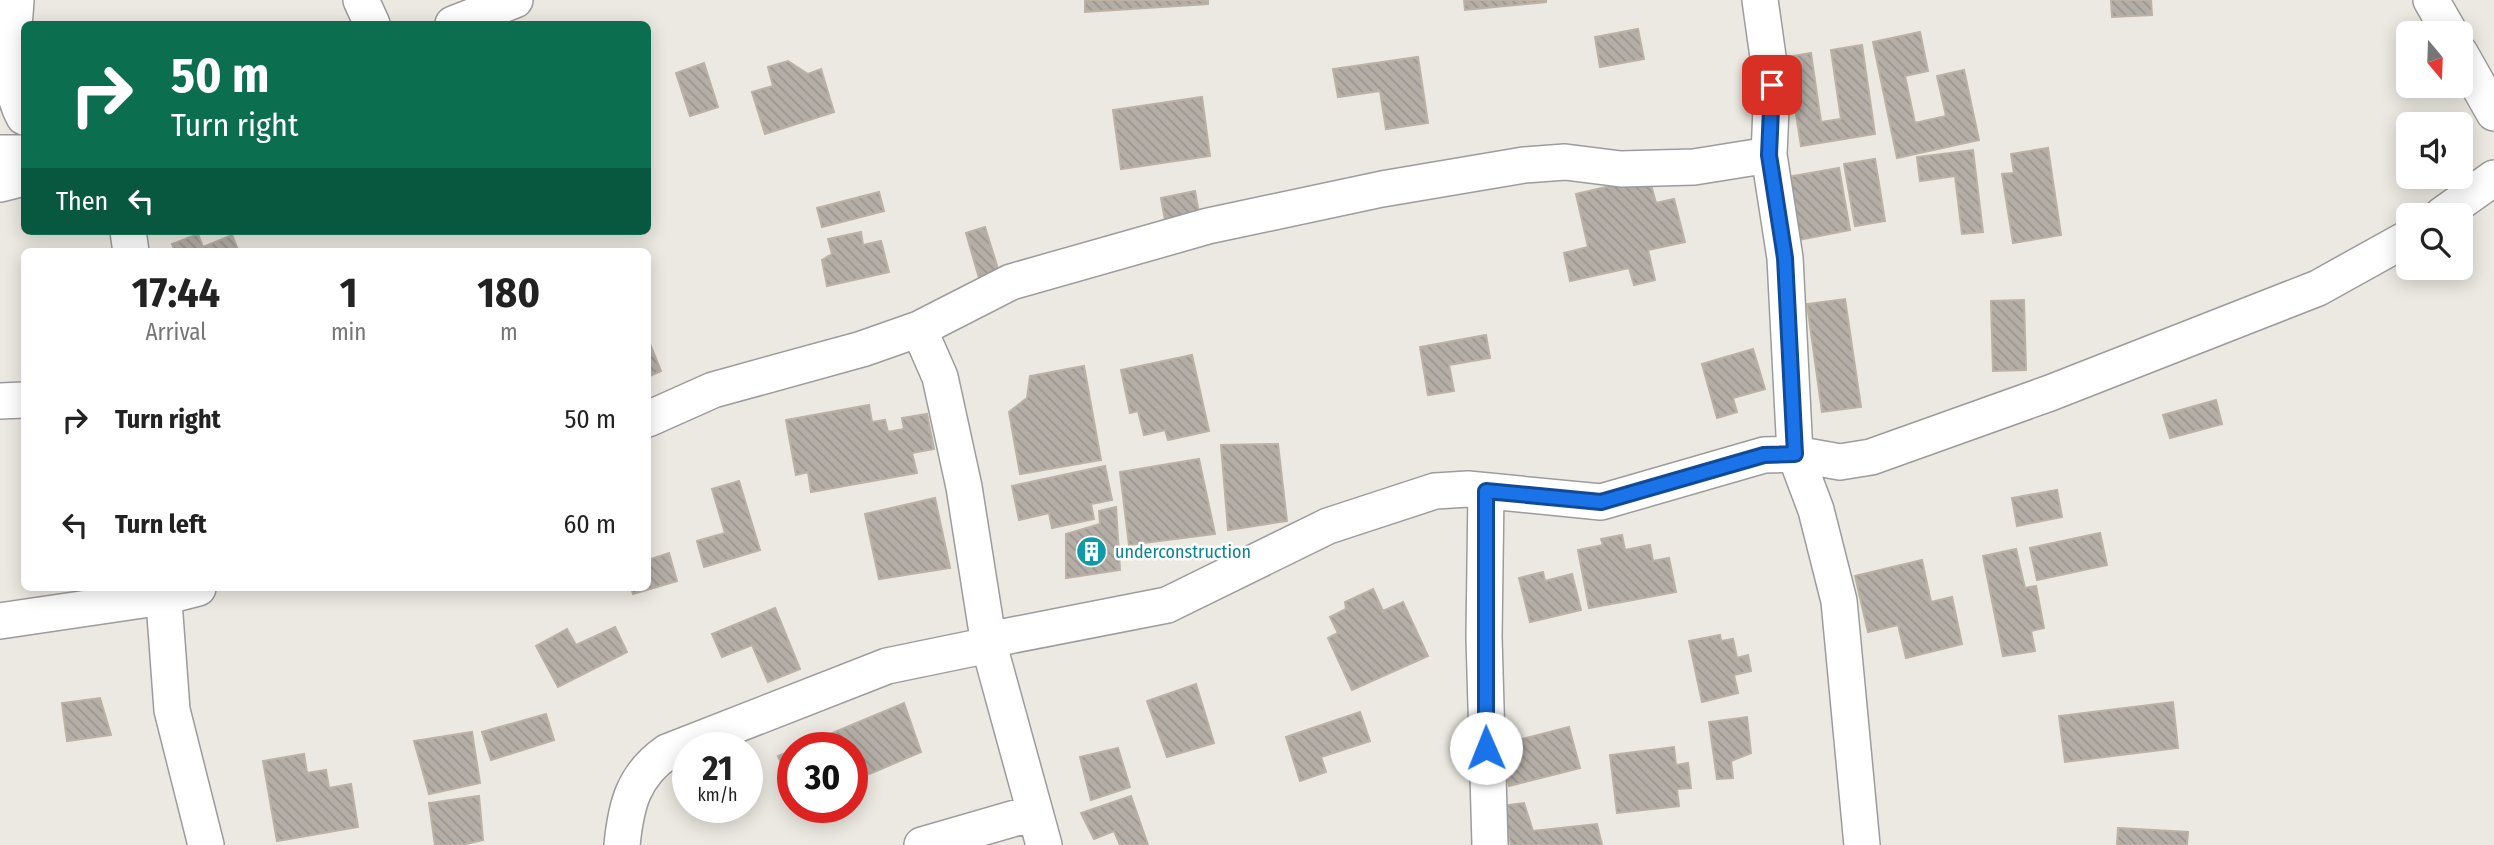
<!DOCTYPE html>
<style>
body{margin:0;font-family:"Fira Sans Condensed",sans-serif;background:#f6f6f6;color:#222;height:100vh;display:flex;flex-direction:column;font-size:26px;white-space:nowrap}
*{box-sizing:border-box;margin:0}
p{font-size:23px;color:#767676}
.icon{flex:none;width:38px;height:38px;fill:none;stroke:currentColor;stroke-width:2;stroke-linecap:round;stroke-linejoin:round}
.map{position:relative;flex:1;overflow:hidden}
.panel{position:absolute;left:21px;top:248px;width:630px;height:343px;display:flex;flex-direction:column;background:#fff;border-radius:10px;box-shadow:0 4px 18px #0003}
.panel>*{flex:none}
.top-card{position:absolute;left:21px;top:21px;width:630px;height:214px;border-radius:10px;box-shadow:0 4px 18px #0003;background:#0b6e4f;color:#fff;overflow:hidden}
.needle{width:46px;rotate:161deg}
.fabs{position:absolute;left:2396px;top:21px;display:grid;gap:14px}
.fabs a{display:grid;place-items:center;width:77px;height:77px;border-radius:10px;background:#fff;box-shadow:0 4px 18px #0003;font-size:35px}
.speed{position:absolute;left:672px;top:732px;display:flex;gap:14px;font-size:35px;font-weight:700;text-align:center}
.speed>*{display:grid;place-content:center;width:91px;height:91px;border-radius:50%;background:#fff;box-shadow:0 4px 18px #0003;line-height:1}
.speed small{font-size:18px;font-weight:400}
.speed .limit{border:10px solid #d22;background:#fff;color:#111}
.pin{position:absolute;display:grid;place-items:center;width:60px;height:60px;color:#fff;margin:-30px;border-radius:14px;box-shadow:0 4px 10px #0006}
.me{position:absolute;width:77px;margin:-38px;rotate:359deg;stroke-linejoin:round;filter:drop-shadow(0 0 5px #0008)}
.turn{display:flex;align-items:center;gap:24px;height:147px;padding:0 35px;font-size:32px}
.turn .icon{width:91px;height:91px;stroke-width:2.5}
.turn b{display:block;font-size:49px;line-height:60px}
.then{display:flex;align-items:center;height:66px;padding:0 35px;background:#0003;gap:14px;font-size:26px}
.eta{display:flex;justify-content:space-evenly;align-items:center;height:119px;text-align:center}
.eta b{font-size:42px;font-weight:700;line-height:49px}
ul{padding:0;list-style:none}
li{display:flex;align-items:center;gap:21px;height:105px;padding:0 35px}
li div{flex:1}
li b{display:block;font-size:26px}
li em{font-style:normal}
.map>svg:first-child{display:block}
.building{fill:url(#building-back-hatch);stroke:#bbb1a5;stroke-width:2}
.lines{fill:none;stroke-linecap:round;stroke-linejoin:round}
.minor-casing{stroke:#9c9c9c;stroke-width:38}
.minor{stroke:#fff;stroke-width:35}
.route-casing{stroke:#114b97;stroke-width:18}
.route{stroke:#1a73e8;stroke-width:12}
.labels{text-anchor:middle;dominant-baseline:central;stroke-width:5;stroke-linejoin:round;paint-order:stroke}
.culture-label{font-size:18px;fill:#0d838f;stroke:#fff;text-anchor:start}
</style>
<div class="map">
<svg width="2494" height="845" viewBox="0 0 2494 845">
<defs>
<pattern id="building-back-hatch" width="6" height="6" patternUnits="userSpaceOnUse" patternTransform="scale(1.75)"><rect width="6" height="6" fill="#b4aea7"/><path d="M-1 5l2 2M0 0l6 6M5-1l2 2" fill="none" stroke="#9a958f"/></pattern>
</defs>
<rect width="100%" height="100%" fill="#ebe9e1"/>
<!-- building -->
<path class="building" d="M1085,0H1208V4L1085,12Z
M1464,0H1546V2L1465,10Z
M2111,0H2151L2152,15L2112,17Z
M1638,29L1644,59L1600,67L1595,37Z
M1920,32L1928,71L1905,76L1915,123L1946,116L1937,76L1964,70L1979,140L1897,158L1873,42Z
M1862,45L1875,134L1801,146L1787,57L1811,53L1821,122L1841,119L1831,50Z
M1418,57L1428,123L1386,129L1380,91L1338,97L1333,69Z
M788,61L808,74L821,69L834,112L765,134L752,92L773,86L768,67Z
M704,63L718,107L690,116L676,73Z
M1202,97L1210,156L1121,169L1113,110Z
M2048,148L2061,235L2013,243L2002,174L2014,173L2011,154Z
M1973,150L1983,232L1962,234L1955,176L1920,181L1917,157Z
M1875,159L1885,221L1855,226L1844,164Z
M1839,168L1850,230L1798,240L1787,177Z
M1649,177L1656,203L1674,199L1685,242L1648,250L1655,280L1634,285L1629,268L1570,281L1564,253L1588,247L1576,194Z
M1195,191L1200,219L1166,226L1161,198Z
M879,192L884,211L822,227L817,208Z
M985,227L999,272L979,278L966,233Z
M861,232L863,245L881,241L889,272L827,286L822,260L832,254L828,239Z
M198,234L203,247L232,235L239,252H175L172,244Z
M1845,299L1861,407L1822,412L1807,304Z
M2024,300L2026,370L1993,371L1991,301Z
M1486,335L1490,358L1449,365L1454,391L1428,395L1420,347Z
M648,339L661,371L648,377Z
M1753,349L1765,389L1733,398L1737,412L1717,418L1702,364Z
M1192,355L1209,431L1168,440L1165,430L1144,435L1138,411L1130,413L1121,370Z
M1084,366L1101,460L1020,474L1009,412L1027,398L1030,376Z
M2216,400L2222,424L2170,438L2163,415Z
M869,405L872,422L885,420L888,432L904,429L902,418L927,414L934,449L912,453L917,473L811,492L808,472L796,475L786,420Z
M1278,444L1287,521L1228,530L1221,445Z
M1199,459L1215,534L1129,545L1120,472Z
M1105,466L1112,500L1091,504L1094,519L1052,528L1049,513L1019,520L1012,486Z
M739,481L760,550L704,567L697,541L725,533L712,489Z
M2057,490L2062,517L2017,526L2012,498Z
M935,498L950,568L879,579L865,514Z
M1116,507L1120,570L1066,578V534L1100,524L1099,511Z
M2100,533L2107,565L2037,580L2030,548Z
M1622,535L1625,550L1650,545L1653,561L1669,558L1676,592L1589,608L1578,550L1603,545L1601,539Z
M2016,549L2025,588L2036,586L2044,628L2031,631L2035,651L2003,656L1983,556Z
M669,553L677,581L633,594L631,588H648V560Z
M1922,560L1931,602L1952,597L1962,644L1906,658L1898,625L1868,632L1855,576Z
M1543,572L1545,581L1572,574L1581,610L1530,622L1519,578Z
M1373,589L1383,611L1403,602L1428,656L1352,690L1328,638L1338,633L1330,617L1346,609L1345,602Z
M775,608L800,669L768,682L752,645L722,657L712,634Z
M615,627L627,652L558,687L536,646L567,629L576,645Z
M1720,635L1721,641L1733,639L1737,658L1748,655L1751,671L1734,675L1738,693L1702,702L1689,641Z
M1196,684L1214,743L1167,757L1147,701Z
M100,698L111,735L67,741L62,703Z
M2173,702L2178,748L2065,762L2059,716Z
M904,703L921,752L867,775L857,753L852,755V747H799Z
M1360,712L1370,741L1321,757L1326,772L1300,781L1286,737Z
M546,714L554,740L491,760L482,732Z
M1747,717L1751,753L1731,761L1733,778L1717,779L1709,722Z
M1569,727L1580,768L1509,786L1499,745Z
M472,732L480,783L429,794L414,741Z
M1674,747L1676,765L1688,763L1691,788L1677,789L1679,806L1617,813L1610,755Z
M1118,748L1130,787L1091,800L1080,757Z
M793,750V783L790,784L778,756Z
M304,754L307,773L326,770L329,788L351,784L358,827L277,841L263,761Z
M479,796L483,840L462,845H435L429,803Z
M1131,796L1148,845H1120L1114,831L1094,839L1081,813Z
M1524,803L1533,831L1597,824L1602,845H1511L1500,806Z
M2118,828L2188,832L2187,845H2117Z"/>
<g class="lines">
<defs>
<path id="minor" d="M16,0C14,36 5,84 24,117
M361,0L372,24
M1760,0L1772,85L1769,155L1785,258L1795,454L1816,510L1839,601L1862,845
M2431,0L2450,33
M453,24L515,0
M2460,53L2494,113
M0,153H24
M0,184L24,178
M2442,215L2494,178
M128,231L131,252
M919,329L940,377L964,487L989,645L1044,845
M0,401L24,400
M648,419L713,390L862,349L919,329L1011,282L1208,226L1382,189L1524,165L1565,162L1621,169L1694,167L1769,155
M1486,491L1484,637L1490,845
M163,588L172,710L206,845
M0,621L163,597L198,588
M988,640L1167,605L1328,526L1435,491L1468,489L1601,502L1764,455L1795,454L1840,462L1871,457L2050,393L2318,288L2408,238
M622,845C626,805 633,776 667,752L887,666L989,645
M922,845L1033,813"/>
</defs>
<!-- minor casing -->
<use href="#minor" class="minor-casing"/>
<!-- minor -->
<use href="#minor" class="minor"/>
</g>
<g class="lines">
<defs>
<path id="route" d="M1486,748V491L1601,502L1764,455L1795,454L1785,258L1769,155L1772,85"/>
</defs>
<!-- route casing -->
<use href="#route" class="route-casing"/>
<!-- route -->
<use href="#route" class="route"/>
</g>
<!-- icons -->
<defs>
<symbol id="building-disc" viewBox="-11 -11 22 22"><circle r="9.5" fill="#0f9aa8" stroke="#fff"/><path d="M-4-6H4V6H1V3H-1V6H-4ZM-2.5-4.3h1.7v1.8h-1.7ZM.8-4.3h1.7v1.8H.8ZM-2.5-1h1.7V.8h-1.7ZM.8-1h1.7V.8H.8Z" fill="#fff"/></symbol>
</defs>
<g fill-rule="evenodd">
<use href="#building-disc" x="1074" y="534" width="35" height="35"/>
</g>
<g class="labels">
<!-- culture labels -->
<g class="culture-label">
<text x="1115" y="552">underconstruction</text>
</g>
</g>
</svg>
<div class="fabs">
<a><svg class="needle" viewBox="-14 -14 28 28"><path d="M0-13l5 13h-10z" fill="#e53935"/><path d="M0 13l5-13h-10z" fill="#767676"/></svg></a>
<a><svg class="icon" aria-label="sound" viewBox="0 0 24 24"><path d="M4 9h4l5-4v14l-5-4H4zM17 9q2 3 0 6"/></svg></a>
<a><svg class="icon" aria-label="search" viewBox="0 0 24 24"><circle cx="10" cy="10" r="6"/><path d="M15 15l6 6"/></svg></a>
</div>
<div class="speed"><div>21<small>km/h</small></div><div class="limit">30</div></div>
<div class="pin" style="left:1772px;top:85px;background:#d93025"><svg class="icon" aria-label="arrive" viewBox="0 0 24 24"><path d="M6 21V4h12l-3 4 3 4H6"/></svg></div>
<svg class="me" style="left:1486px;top:748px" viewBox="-20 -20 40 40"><circle r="19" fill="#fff"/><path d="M0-13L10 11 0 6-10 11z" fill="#1a73e8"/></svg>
<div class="top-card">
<div class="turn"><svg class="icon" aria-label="right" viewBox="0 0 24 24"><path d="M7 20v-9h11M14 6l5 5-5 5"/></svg><div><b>50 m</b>Turn right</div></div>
<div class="then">Then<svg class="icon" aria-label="left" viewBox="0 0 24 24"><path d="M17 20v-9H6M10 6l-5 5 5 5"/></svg></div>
</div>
<section class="panel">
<div class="eta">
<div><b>17:44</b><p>Arrival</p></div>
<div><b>1</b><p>min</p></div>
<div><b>180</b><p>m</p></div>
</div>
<ul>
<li><svg class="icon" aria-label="right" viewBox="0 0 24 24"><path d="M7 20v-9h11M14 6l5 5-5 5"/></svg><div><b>Turn right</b></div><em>50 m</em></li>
<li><svg class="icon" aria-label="left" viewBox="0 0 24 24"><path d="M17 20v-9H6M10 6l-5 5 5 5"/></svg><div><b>Turn left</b></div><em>60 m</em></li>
</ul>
</section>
</div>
